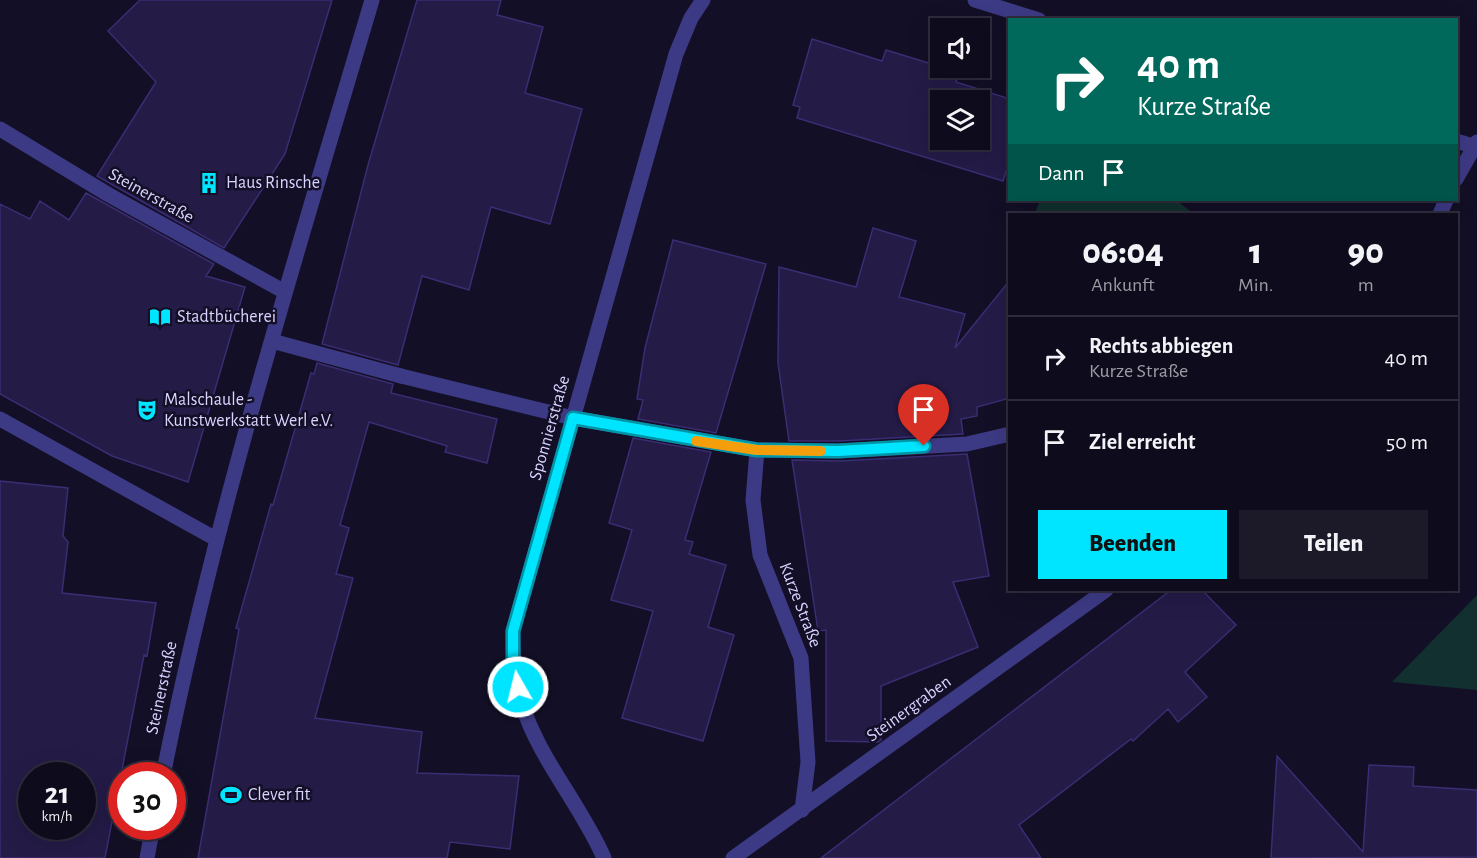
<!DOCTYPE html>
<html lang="de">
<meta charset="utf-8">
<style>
body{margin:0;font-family:"Alegreya Sans",sans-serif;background:#1c1929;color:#f1f3f6;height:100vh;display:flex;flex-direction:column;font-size:22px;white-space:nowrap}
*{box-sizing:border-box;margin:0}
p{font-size:20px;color:#9b9ba3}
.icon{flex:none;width:33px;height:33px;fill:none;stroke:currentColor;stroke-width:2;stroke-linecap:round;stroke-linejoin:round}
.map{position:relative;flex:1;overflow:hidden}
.details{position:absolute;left:1008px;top:213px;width:450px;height:378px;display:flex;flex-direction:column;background:#0e0b1c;border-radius:0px;box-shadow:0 6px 24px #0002,0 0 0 2px #2e2b3b}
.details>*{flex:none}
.top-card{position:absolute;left:1008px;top:18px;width:450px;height:183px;border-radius:0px;box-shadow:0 6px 24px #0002,0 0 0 2px #2e2b3b;background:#00695c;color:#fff;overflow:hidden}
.controls{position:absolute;left:930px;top:18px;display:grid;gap:12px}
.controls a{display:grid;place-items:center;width:60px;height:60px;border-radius:0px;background:#0e0b1c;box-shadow:0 6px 24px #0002,0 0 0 2px #2e2b3b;font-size:30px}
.speed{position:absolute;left:18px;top:762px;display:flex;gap:12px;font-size:30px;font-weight:700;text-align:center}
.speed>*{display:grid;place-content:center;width:78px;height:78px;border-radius:50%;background:#0e0b1c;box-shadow:0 6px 24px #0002,0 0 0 2px #2e2b3b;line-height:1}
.speed small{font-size:15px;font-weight:400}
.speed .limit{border:9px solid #d22;background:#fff;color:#111}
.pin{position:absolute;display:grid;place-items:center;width:51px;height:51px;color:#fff;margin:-62px -26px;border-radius:50% 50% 50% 0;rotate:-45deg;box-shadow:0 0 6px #0007}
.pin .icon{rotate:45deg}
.me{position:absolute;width:66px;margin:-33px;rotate:352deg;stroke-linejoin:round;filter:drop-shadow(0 0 4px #0008)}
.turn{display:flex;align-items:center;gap:21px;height:126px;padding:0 30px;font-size:27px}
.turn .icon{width:78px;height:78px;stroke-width:2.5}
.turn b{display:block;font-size:42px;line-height:51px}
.then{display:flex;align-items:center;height:57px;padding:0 30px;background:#0003;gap:12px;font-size:22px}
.eta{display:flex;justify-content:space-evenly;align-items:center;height:102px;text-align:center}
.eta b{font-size:36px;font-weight:800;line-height:42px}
.primary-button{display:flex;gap:12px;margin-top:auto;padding:12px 30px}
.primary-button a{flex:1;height:69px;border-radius:0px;background:#00e5ff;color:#111;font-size:24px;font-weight:800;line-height:69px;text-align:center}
.primary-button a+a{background:#1c1929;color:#f1f3f6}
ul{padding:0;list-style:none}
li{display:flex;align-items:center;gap:18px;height:84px;padding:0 30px;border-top:2px solid #2e2b3b}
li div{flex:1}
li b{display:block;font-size:22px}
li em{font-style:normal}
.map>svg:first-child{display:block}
.green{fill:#12302f}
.building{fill:#241b47;stroke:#3b2d73;stroke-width:1.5;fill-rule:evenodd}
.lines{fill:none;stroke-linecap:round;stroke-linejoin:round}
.pedestrian{stroke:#3d3a85;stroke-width:15}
.minor{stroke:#3d3a85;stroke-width:15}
.route-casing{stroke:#0095a6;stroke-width:15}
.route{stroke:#00e5ff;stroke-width:10}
.slow{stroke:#f59e0b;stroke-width:10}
.labels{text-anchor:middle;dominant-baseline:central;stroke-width:5;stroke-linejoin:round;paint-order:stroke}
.poi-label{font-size:18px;fill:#d9d4ff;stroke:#130f26;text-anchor:start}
.street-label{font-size:18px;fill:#d9d4ff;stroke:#130f26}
</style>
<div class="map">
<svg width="1477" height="858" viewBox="0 0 1477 858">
<rect width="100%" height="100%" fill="#130f26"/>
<!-- green -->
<path class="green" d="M1040,200H1176L1194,214H1035Z
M1477,595V690L1392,682Z"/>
<!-- building -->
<path class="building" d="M140,0H332L285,154L224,248L97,176L156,82L108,31Z
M417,0H501L497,15L543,27L525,93L582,109L550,224L491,207L469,290L422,276L398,365L322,344L368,165Z
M812,39L882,61L886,50L958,72L956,82L1010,99V159L1003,181L797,118L800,107L793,105ZM940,100H980V140H940Z
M86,193L214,264L206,276L245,287L188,482L112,456L0,394V204L30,219L40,201L69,220Z
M873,228L916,241L899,297L965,314L955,348L1010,280V398L977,407V416L961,419L963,434L839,441H789L778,363L779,267L856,287Z
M673,240L766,264L716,433L638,419L643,400L637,399L645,348Z
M317,363L393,384L391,393L497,419L487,463L445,452L447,446L369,422L340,525L349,528L336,574L353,578L315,718L422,732L417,773L519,776L510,849L450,842L447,858H198L239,629L236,628L271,504L273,505L311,373L314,374Z
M633,438L711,452L685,540L693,542L689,554L726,565L708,627L734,635L703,741L622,718L653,611L611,600L632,530L609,523Z
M967,454L989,576L953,582L978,647L881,686V740L878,742L826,741V630L818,631L792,460L840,461Z
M0,481L68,488L63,536L68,542L62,593L156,603L147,656L144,655L105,858H0ZM32,776H82V826H32Z
M1171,590H1202L1236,625L1185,672L1207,697L1178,722L1168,709L1133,741L1131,739L1019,825L1041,858H821Z
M1277,756L1363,852L1369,765L1414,767L1413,786L1477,790V857L1271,858Z"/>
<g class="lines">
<!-- pedestrian -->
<path class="pedestrian" d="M0,129L109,195L285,292
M272,341L401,376
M0,419L216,539
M163,776C215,513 296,257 372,0
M147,858L153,826"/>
<!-- minor -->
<path class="minor" d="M975,0L1039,20
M1456,141L1477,147
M1456,179L1477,142
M1440,214L1446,200
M401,376L573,418L757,450L839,451L967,444L1010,434
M757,450L753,500L760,555L801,658L808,762L802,810
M604,858C581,805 539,759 522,704C514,680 513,656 513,631L676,54L691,18L703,0
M733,858L1106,590"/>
</g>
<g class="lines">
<defs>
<path id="route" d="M518,687L513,670V631L573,418L757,450L838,451L924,446"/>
</defs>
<!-- route casing -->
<use href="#route" class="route-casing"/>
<!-- route -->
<use href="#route" class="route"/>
<!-- slow -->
<path class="slow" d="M696,441L757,450L821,451"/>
</g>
<!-- icons -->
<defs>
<symbol id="building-bare" viewBox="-9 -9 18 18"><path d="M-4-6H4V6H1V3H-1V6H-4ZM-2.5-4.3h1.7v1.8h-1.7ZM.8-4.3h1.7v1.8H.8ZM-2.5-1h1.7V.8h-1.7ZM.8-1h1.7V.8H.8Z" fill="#00e5ff" stroke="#130f26" stroke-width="2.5" paint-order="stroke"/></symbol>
<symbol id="library-bare" viewBox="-9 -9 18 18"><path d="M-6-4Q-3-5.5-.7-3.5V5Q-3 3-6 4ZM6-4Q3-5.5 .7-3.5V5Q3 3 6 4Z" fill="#00e5ff" stroke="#130f26" stroke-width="2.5" paint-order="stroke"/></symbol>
<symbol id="theatre-bare" viewBox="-9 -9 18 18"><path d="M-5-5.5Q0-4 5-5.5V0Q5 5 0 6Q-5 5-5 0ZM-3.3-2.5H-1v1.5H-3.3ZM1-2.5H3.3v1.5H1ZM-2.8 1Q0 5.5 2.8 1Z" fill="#00e5ff" stroke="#130f26" stroke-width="2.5" paint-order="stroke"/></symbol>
<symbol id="stadium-bare" viewBox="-9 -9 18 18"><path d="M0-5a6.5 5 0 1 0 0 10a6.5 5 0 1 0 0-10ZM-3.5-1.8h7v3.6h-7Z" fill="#00e5ff" stroke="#130f26" stroke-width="2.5" paint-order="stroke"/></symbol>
</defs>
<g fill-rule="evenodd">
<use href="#building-bare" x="194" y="168" width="30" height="30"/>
<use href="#library-bare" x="145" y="302" width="30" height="30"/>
<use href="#theatre-bare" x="132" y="395" width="30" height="30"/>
<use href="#stadium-bare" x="216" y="780" width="30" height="30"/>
</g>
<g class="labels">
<!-- poi labels -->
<g class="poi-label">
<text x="226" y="183">Haus Rinsche</text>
<text x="177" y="317">Stadtbücherei</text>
<text x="164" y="400">Malschaule -<tspan x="164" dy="21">Kunstwerkstatt Werl e.V.</tspan></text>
<text x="248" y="795">Clever fit</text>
</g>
<!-- street labels -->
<g class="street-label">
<text transform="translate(151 196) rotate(29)">Steinerstraße</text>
<text transform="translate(550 428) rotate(-74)">Sponnierstraße</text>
<text transform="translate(800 605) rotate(69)">Kurze Straße</text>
<text transform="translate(162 688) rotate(-78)">Steinerstraße</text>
<text transform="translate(909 709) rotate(-36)">Steinergraben</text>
</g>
</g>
</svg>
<div class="controls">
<a><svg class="icon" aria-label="sound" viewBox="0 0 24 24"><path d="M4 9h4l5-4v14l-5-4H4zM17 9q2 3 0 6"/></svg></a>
<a><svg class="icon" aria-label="layers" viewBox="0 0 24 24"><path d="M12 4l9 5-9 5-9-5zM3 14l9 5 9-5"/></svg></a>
</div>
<div class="speed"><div>21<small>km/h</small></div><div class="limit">30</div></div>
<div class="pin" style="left:924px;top:446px;background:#d93025"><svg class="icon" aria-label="arrive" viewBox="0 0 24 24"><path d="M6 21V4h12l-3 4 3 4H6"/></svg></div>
<svg class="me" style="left:518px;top:687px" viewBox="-20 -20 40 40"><circle r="17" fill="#00e5ff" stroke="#fff" stroke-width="3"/><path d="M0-11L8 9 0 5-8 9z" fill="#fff"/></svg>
<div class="top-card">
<div class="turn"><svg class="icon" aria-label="right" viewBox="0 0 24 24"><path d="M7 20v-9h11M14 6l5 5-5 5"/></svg><div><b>40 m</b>Kurze Straße</div></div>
<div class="then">Dann<svg class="icon" aria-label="arrive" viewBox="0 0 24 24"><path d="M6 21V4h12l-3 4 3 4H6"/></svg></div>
</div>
<section class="details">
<div class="eta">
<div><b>06:04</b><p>Ankunft</p></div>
<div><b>1</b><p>Min.</p></div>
<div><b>90</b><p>m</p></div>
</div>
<ul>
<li><svg class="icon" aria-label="right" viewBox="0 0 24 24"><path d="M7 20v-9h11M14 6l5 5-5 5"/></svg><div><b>Rechts abbiegen</b><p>Kurze Straße</p></div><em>40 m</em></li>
<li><svg class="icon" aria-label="arrive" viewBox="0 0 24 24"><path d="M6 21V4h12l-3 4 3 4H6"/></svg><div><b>Ziel erreicht</b></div><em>50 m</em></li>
</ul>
<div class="primary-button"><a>Beenden</a><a>Teilen</a></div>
</section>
</div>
